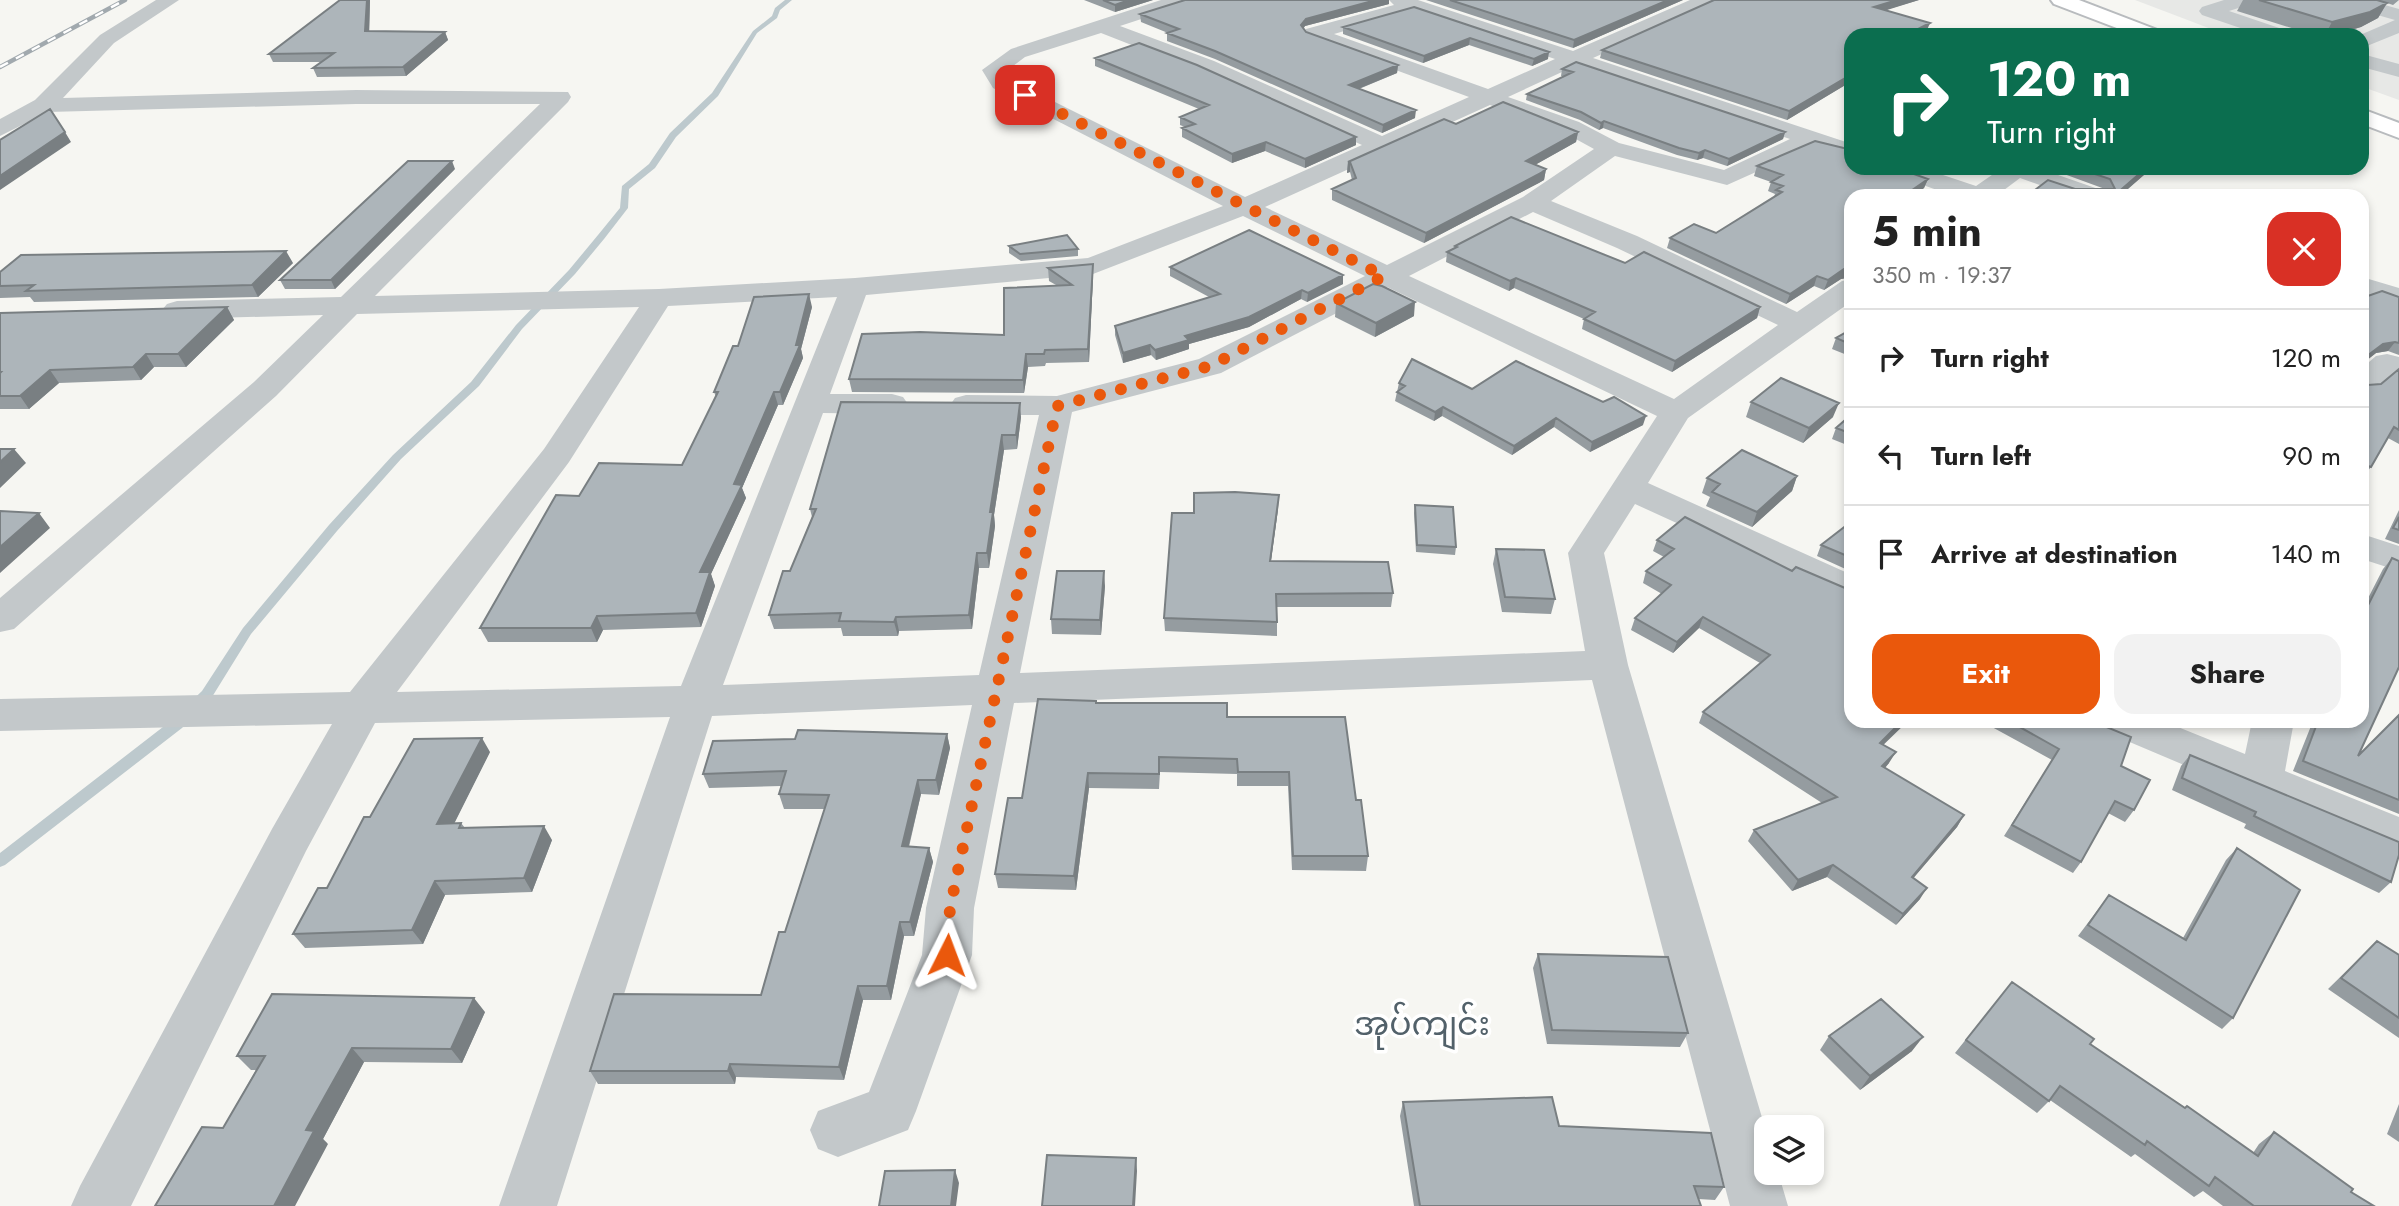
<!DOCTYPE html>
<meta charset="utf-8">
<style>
body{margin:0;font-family:Jost,"Noto Sans Myanmar",sans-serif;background:#f2f2f2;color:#222;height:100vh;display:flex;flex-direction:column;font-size:26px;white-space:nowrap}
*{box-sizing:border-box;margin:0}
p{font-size:23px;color:#767676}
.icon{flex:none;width:38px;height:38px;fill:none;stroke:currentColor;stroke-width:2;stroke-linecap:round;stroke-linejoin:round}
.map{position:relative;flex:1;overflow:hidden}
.details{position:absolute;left:1844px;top:189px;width:525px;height:539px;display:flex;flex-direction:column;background:#fff;border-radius:21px;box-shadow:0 4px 10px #0003}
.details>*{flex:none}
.banner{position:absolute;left:1844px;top:28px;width:525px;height:147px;border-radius:21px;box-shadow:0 4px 10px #0003;background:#0b6e4f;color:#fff;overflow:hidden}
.buttons{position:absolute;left:1754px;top:1115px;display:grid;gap:14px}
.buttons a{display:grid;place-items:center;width:70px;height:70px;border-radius:14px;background:#fff;box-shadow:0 4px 10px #0003;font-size:35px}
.pin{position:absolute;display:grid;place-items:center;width:60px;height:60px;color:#fff;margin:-30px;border-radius:14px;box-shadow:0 4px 10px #0006}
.me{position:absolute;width:77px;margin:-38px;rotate:3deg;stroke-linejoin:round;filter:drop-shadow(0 0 5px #0008)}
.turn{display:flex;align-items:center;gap:24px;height:147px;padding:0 28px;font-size:32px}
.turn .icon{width:91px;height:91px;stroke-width:2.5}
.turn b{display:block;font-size:49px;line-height:60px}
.round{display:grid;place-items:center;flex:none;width:74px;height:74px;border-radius:21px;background:#f2f2f2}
.headline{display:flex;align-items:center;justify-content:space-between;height:119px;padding:0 28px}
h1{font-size:42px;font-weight:700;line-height:52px}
.primary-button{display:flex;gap:14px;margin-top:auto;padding:14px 28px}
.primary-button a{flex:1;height:80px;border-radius:21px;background:#ea580c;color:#fff;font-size:28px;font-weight:700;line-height:80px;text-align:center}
.primary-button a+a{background:#f2f2f2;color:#222}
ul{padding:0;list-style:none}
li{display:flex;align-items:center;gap:21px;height:98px;padding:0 28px;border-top:2px solid #e0e0e0}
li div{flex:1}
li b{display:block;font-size:26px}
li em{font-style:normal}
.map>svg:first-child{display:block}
.built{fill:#e7e8e6}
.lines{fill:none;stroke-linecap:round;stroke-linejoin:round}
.stream{fill:#bdc9cd;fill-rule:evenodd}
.highway-casing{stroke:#b8bbbe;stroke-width:4}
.minor{fill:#c3c8ca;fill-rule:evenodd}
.highway{fill:#fff;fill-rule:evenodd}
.rail-casing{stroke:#a1a9ae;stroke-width:4.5}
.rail{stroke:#fff;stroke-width:2.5;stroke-dasharray:9;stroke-linecap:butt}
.wall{fill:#959ca0}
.shaded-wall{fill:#797f82}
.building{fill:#adb5ba;stroke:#797f82;stroke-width:2}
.route{stroke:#ea580c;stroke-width:12;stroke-dasharray:0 21.6}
.labels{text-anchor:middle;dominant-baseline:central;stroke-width:7;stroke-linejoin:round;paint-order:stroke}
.near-quarter-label{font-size:33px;fill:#52616a;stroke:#fff}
</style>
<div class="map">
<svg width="2399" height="1206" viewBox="0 0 2399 1206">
<rect width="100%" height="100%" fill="#f6f6f2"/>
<!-- built -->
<path class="built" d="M2135,0H2399V100L2363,87L2362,35H2227Z"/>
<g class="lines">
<!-- stream -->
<path class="stream" d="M785,0H792L780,10L777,18L757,33L718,96L676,137L655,168L629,189L628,208L604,239L575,274L522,329L479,386L401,459L337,531L251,634L212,697L182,728L5,865L0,867V853L172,720L202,691L243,628L329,525L393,455L471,382L516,325L569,270L598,235L620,208L622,186L649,164L670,133L712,93L753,31L772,16L775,8Z"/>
<defs>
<path id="highway" d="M2051,0H2079L2160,31L2163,35H2135L2054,4Z
M2362,109L2399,123V138L2362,124Z"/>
</defs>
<!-- highway casing -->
<use href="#highway" class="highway-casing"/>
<!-- minor -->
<path class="minor" d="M156,0H179L114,43L63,98L356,90L568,92L571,97L568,102L375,296L659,289L855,278L1088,258L1223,206L993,88L982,70L1011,49L1161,0H1190L1187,4L1120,26L1214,61L1382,136L1469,97L1306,37L1303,33L1306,29L1394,5L1389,0H1418L1573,51L1690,0H1716L1713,4L1593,58L1852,144V159L1812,147L1727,185L1615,156L1551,201L1637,236L1797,312L1842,281L1852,279V301L1688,418L1648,483L1852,575V603L1635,504L1604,553L1628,665L1766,1131V1172H1778L1788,1206H1730L1592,680L1014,703L974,908L972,955L916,1111L908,1130L838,1157L818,1149L810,1130L818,1111L869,1092L922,955L926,908L972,705L712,716L557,1206H499L670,717L375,723L306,851L131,1206H71L80,1186L272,829L332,724L0,731V699L350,692L544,449L639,307L357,314L276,396L14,629L0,632V598L254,382L323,315L177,319L167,316L162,310L167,304L177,301L341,297L540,104H356L48,112L0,136V119L35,100L100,35ZM1413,11L1555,59L1488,89L1334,34ZM1101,33L1198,71L1362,145L1245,197L1009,79L1005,72L1025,57ZM1575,66L1790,139L1724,170L1619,143L1579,122L1508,97ZM1490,105L1563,132L1594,149L1523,197L1387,265L1265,207ZM1533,212L1617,248L1778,325L1674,399L1409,276ZM1243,216L1365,276L1199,359L1057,396L966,395L955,398L950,405L955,412L966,415H1039L979,675L723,685L823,413L892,414L903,411L908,404L903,397L892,394H830L866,295L1093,274ZM1387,287L1657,416L1568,553L1585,651L1020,673L1072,412L1221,373ZM837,297L681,686L397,692L569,462L668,306Z
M2224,0H2254L2251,4L2229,11L2288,31L2291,35H2261L2202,15L2199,11L2202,7Z
M2336,0H2367L2399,9V33L2362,48L2360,35L2395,20L2339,4Z
M2362,54L2399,64V77L2362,67Z
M1886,168H1922L1976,186L2002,168H2038L2104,191L2108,196H2070L2020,178L1996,196H1954L1889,173Z
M2362,277L2399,288V306L2362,294Z
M2387,354L2399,357V376L2392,375L2373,391L2362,393V368L2376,356Z
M2362,534L2399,546V571L2362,559Z
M2100,721H2163L2245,754L2252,721H2294L2285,771L2399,817V856L2106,732Z"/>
<!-- highway -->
<use href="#highway" class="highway"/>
<defs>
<path id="rail" d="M0,67L125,0"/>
</defs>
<!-- rail casing -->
<use href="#rail" class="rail-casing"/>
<!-- rail -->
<use href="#rail" class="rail"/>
</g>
<!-- wall -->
<path class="wall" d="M340,0H370L369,31L445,32L448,40L406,76L317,77L313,68L322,62H273L269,54Z
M1084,0H1153L1115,12Z
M1185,0H1389V4L1305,26L1303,29L1306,32L1398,65L1397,73L1359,89L1415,118L1382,133L1215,59L1167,41V33H1168L1141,22L1140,14Z
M1426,0H1683L1573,48Z
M1714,0H1919L1885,10L1927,30L1918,35H1852V81L1787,120L1600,58L1602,50Z
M2243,0H2399L2393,5L2387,3L2378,18L2361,27L2334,35H2314L2237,11Z
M1414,7L1548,59L1532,66L1469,45L1423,63L1343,34V27Z
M1095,58L1356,145L1305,168L1265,151L1232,163L1182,137V128L1185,127L1180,125V117L1199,109L1095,66Z
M1562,69L1785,132L1783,139L1727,166L1703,158L1697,160L1677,155L1603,128L1599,130L1580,120L1526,100L1527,94L1564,76H1561Z
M1456,124L1578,132L1576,142L1535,165L1546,169L1544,180L1424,243L1332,200V189L1352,180L1350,172L1347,173L1348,162Z
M1757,166L1852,168L1928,179L1924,188L1913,196H1852V277L1841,279L1824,290L1814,286L1786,304L1667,248L1670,238L1716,233L1774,197L1775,194L1768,191L1771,182L1754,176Z
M1930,168H1952L1945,173Z
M2067,168H2152L2120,195L2075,189H2105L2064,174Z
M455,169L335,289H285L280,280Z
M1009,246L1078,249V256L1021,261L1009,253Z
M1455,246L1625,263L1760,307L1757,318L1672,372L1582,329L1584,319L1514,288L1509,291L1446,262L1447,252L1455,248Z
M293,263L258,297L34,302L30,297L0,298V272Z
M1170,267L1343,275V284L1307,302L1301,299L1249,327L1189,344V349L1156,360L1151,355L1123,363L1115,335V326L1209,297L1170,276Z
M1048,268L1093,277L1089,362L1046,363L1045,366L1028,367L1024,393L852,392L849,379L1004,335L1056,285L1049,281Z
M2399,297V355L2388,351L2376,353L2367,360L2368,385L2381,384L2399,369V444L2388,438L2371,467L2363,477L2362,298Z
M1336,303L1414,316L1375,337L1335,317Z
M227,307L234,320L186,367H154L141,380L59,383L29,409H0V313Z
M812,307L801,349L803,358L783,405H778L742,488L746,498L711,574L715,586L701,627L603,630L597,642H488L480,628L579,496L682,465L716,397L714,392L738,346Z
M1852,329V357L1832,349L1836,338Z
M1399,383L1472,389L1643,425L1590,452L1554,427L1512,455L1442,416L1434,421L1395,401Z
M1751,402L1833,417L1803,443L1746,417Z
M1852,414V447L1832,439L1836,428Z
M1021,417L1017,449L1004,450L994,515L995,526L989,568H979L972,629L899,631L898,636H843L841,628L774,629L769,615L790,571L812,517L810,509Z
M1797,476L1792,491L1752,527L1706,506L1710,497L1702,493L1707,478Z
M1415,505L1456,547L1455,555L1416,552L1414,513Z
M1278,509L1271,561L1393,593L1391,607H1277V636L1165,631L1164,618Z
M2399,510V544L2385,539Z
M1685,517L1884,745L1889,763L1885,768L1964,815L1957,827L1913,878L1920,899L1896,925L1827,877L1792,891L1748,841L1754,830L1822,803L1699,723L1703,712L1760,663L1699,628L1673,653L1631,630L1635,618L1662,594L1643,583L1646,571L1664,557L1653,551L1657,540Z
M1852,521V572L1817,556L1821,545Z
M1496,549L1555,599L1551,614L1502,612L1493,564Z
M2392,558L2358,756L2399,715V814L2293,771L2313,721H2362V610L2383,569Z
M1105,586L1101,635L1052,634L1051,619Z
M1097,703L1227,717L1356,800L1368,856L1366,871L1292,870L1288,786H1237V774L1160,772L1159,789L1089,788L1076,890L998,888L995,874L1022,798Z
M1981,721H2092L2121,766L2134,810L2125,822L2108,813L2081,862L2073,873L2004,836L2052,760Z
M947,734L950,748L939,795L921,794L909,847L929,848L933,862L914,936H904L891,1000H863L844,1080L736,1077L735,1084H598L590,1071L761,995L785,932L825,809H784L779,794L781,786L709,788L703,774Z
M490,752L454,823H461L465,828L552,840L532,892L445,895L423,944L305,948L293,934L327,888L370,817Z
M2190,755L2391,882L2379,893L2244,828L2246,824L2172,790L2181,766Z
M2237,848L2233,1018L2222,1029L2078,936L2109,895L2183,938L2226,860Z
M2377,941L2399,955V1038L2328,989Z
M1538,954L1688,1033L1680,1047L1547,1044L1533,968Z
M2012,982L2090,1044L2253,1153L2259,1144L2274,1132L2351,1192L2374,1206H2223L2203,1191L2194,1197L2135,1154L2131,1157L2050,1100L2037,1113L1955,1053Z
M485,1012L462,1063L364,1062L323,1139L328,1144L223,1128L256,1070H251L237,1056Z
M1829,1036L1912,1051L1860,1090L1820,1050Z
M1403,1102L1559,1126L1724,1187L1715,1200L1698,1199L1701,1206H1414L1400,1116Z
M2399,1104V1142L2387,1134Z"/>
<!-- shaded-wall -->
<path class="shaded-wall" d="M367,0H370L369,39L365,31Z
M1129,0H1153L1115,12V5Z
M1376,0H1389V4L1305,26L1300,33L1301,25L1306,19Z
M1668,0H1683L1573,48L1574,40Z
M1897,0H1919L1871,15L1874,7Z
M2387,3L2378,18L2361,27L2334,35H2325L2332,22Z
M1930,23L1927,30L1918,35H1910L1912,32Z
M445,32L448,40L406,76L403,67Z
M1470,38L1469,45L1423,63L1424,56Z
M1549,52L1548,59L1532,66L1534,59Z
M1398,65L1397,73L1348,93L1349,85Z
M1852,74V81L1787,120L1789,111Z
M1416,110L1415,118L1382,133L1383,125Z
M1604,121L1603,128L1599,130L1601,123Z
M65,132L71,142L0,190V176Z
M1578,132L1576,142L1524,171L1526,161Z
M1785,132L1783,139L1727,166L1729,159Z
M1356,137V145L1305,168V159Z
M1266,142L1265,151L1232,163V154Z
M1705,150L1703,158L1697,160L1699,153Z
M452,161L455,169L335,289L331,280Z
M1348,162H1350V172L1347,173Z
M2146,168H2152L2120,196L2116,194Z
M1546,169L1544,180L1539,183L1424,243L1426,233Z
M1928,179L1924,188L1913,196H1905Z
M286,251L293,263L258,297L252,285Z
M1093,264V277L1089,362L1088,349Z
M1852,268V277L1841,279L1824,290L1828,280L1844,269Z
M1343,275V284L1307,302L1308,293Z
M1817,276L1814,286L1786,304L1790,294Z
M1516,278L1514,288L1509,291L1510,281Z
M1302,290L1301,299L1249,327L1189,344V349L1156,360L1155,350L1185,336Z
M809,294L812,307L801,349L803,358L783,405L780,392L796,345Z
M1415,302L1414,316L1375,337L1376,323Z
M227,307L234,320L186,367L178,354Z
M1760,307L1757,318L1672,372L1675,361Z
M2395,342L2388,351L2376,353L2362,364L2367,356L2383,344Z
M1150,345L1151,355L1123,363V353Z
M146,354L154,367L141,380L133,367Z
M1026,354L1028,367L1024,393L1023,380Z
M50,370L59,383L29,409L20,396Z
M774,392L778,405L742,488L746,498L711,574L715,586L701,627L696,613L700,572L734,484Z
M1020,403L1021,417L1017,449L1016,435Z
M1839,403L1833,417L1803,443L1809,428Z
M1443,407L1442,416L1434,421L1435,412Z
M1646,416L1643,425L1590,452L1592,442Z
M1556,418L1554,427L1512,455L1514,446Z
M1002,435L1004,450L994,515L995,526L989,568L987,553L990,512Z
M14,449L26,463L0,488V462Z
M1797,476L1792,491L1752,527L1757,512Z
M1279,495L1278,509L1269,574L1270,561Z
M39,513L50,528L0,573V547Z
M977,553L979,568L972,629L969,615Z
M1104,571L1105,586L1101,635L1100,620Z
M597,616L603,630L597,642L591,628Z
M896,617L899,631L898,636L894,622Z
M1703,617L1699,628L1673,653L1677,642Z
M1902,721H1908L1874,754L1880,743Z
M947,734L950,748L939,795L936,780Z
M482,738L490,752L447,838L437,824Z
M1896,752L1889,763L1876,778L1882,766Z
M1088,773L1089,788L1076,890L1074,876Z
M918,780L921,794L905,861L902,846Z
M1964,815L1957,827L1905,888L1912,877Z
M544,826L552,840L532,892L524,878Z
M929,848L933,862L914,936L910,922Z
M1833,865L1827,877L1792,891L1798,880Z
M435,881L445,895L423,944L412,930Z
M1927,888L1920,899L1896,925L1903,914Z
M900,922L904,936L891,1000L887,986Z
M858,986L863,1000L844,1080L839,1067Z
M474,998L485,1012L462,1063L451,1049Z
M1923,1037L1912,1051L1860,1090L1870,1076Z
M352,1048L364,1062L323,1139L328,1144L295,1206H274L306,1130Z
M730,1064L736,1077L735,1084L728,1071Z
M1136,1158L1137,1171L1135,1206H1133Z
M955,1170L959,1183L956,1206H951Z"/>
<!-- building -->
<path class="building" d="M340,0H367L365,31L445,32L403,67L313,68L334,53L269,54Z
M1103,0H1129L1115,5Z
M1185,0H1376L1306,19L1301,25L1306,32L1398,65L1349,85L1416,110L1383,125L1215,51L1167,33L1179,29L1140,14Z
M1450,0H1668L1574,40Z
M1714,0H1897L1874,7L1930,23L1912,32L1918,33L1915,35H1852V74L1789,111L1602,50Z
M2259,0H2377L2387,3L2370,12L2332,22Z
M1414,7L1549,52L1534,59L1470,38L1424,56L1343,27Z
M1139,43L1197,65L1356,137L1305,159L1266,142L1232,154L1182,128L1195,124L1180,117L1209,105L1095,58Z
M1576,62L1785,132L1729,159L1705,150L1699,153L1679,148L1604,121L1601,123L1581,112L1527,94L1573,72L1562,69Z
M1503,102L1578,132L1526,161L1546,169L1541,173L1426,233L1332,189L1356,178L1350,162H1348L1444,119L1456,124Z
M50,109L65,132L0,176V140Z
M1815,141L1852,150V168H1897L1928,179L1905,195L1909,196H1852V268L1844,269L1828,280L1817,276L1790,294L1670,238L1694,224L1716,233L1782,192L1776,190L1783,186L1771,182L1783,175L1757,166Z
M408,161H452L331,280H280Z
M2077,168H2146L2116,194L2122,196H2027L2048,180L2075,189H2115L2110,179Z
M1511,217L1625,263L1644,252L1760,307L1675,361L1584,319L1595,312L1516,278L1510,281L1447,252L1457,247L1455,246Z
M1249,230L1343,275L1308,293L1302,290L1249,317L1185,336L1189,340L1155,350L1150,345L1123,353L1115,326L1220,294L1170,267Z
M1067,235L1078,249L1020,254L1009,246Z
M286,251L252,285L26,291L34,285L0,286V272L21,255Z
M1093,264L1088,349L1045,350L1044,354H1026L1023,380L849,379L862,334L920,332L1004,335V288L1072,285L1048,268Z
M1373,284L1382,286L1415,302L1376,323L1336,303Z
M2382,291L2399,297V343L2395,342L2383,344L2367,356L2368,385L2381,384L2399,369V430L2394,427L2371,467L2362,464V298Z
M809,294L796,345H800L780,392H774L734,484L742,485L700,572H710L696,613L597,616L591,628H480L556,495L579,496L599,463L682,465L718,392H714L733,346H738L754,297Z
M227,307L178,354H146L133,367L50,370L20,396H0V373L1,372H0V313Z
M1852,329V345L1836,338Z
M1412,359L1472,389L1516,361L1603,402L1614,397L1646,416L1592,442L1556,418L1514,446L1443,407L1435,412L1397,392L1405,386L1399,383Z
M1781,378L1839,403L1809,428L1751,402Z
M841,402L1020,403L1016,435H1002L990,512H993L987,553H977L969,615L896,617L894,622L839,621L841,613L769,615L783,571H790L816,509H810Z
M1852,414V434L1836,428Z
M0,449H14L0,462Z
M1742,450L1797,476L1757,512L1712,492L1720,484L1707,478Z
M1235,492L1279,495L1270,561L1388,562L1393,593L1276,594L1277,622L1164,618L1172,513H1194V493Z
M1415,505L1453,507L1456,547L1417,545Z
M0,511L39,513L0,547Z
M1685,517L1792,571L1796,567L1852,591V721H1902L1880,743L1896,752L1882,766L1964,815L1912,877L1927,888L1903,914L1833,865L1798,880L1754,830L1837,797L1703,712L1770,655L1703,617L1677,642L1635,618L1671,585L1646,571L1674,549L1657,540Z
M2399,517V530L2393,528Z
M1852,521V558L1821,545Z
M1496,549L1544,550L1555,599L1505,597Z
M2392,558L2399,561V667L2358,756L2399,715V800L2303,761L2318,721H2362V617Z
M1057,571H1104L1100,620L1051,619Z
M1038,699L1096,701V703H1227V717H1345L1356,800H1361L1368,856H1293L1289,772H1238L1237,759L1159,757V774L1088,773L1074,876L995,874L1008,798H1022Z
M2009,721H2092L2131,737L2121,766L2150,780L2134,810L2115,801L2081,862L2012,825L2059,749Z
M798,730L947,734L936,780H918L902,846L929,848L910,922H900L887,986H858L839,1067L730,1064L728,1071H590L614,994L761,995L779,932H785L829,795L779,794L786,771L703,774L713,741L795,739Z
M482,738L437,824L461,823L459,828L544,826L524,878L435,881L412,930L293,934L318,888H327L364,817H370L414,739Z
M2190,755L2399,842V855L2391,882L2254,816L2256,812L2182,778Z
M2237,848L2300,890L2233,1018L2088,925L2109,895L2186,940Z
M2377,941L2399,955V1018L2341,978Z
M1538,954L1668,957L1688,1033L1552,1030Z
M2012,982L2094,1039L2090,1044L2185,1108L2187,1106L2258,1156L2274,1132L2353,1189L2351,1192L2374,1206H2254L2215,1177L2209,1186L2147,1141L2145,1145L2060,1086L2049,1101L1966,1040Z
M272,994L474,998L451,1049L352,1048L306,1130L314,1131L274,1206H155L202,1127L223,1128L265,1056H237Z
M1881,999L1923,1037L1870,1076L1829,1036Z
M1552,1097L1559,1126L1711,1133L1724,1187L1694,1186L1701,1206H1420L1403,1102Z
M1047,1155L1136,1158L1133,1206H1042Z
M955,1170L951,1206H879L885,1171Z"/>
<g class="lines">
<!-- route -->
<path class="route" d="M947,955L950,908L1057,406L1210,366L1384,276L1025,95"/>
</g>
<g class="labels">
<!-- near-quarter labels -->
<g class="near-quarter-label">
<text x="1422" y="1023">အုပ်ကျင်း</text>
</g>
</g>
</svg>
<div class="buttons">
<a><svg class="icon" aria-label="layers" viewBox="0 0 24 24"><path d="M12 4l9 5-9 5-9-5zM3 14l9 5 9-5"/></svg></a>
</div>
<div class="pin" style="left:1025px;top:95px;background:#d93025"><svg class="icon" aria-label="arrive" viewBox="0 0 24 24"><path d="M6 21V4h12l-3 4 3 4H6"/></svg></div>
<svg class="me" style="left:947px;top:955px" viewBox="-20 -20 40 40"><path d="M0-17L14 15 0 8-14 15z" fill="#ea580c" stroke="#fff" stroke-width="4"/></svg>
<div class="banner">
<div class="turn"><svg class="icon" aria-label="right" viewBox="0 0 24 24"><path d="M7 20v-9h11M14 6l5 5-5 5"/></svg><div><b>120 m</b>Turn right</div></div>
</div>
<section class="details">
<div class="headline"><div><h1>5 min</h1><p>350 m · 19:37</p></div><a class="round" style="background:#d93025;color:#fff"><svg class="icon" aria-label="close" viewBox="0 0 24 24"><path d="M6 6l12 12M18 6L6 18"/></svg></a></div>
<ul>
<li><svg class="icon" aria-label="right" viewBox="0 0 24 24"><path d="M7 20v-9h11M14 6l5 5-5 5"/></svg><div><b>Turn right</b></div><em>120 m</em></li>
<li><svg class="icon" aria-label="left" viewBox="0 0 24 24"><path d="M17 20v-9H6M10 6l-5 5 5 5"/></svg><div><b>Turn left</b></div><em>90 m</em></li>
<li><svg class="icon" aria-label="arrive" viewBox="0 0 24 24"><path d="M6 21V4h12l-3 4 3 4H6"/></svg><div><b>Arrive at destination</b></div><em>140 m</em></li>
</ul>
<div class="primary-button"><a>Exit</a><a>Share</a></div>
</section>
</div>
